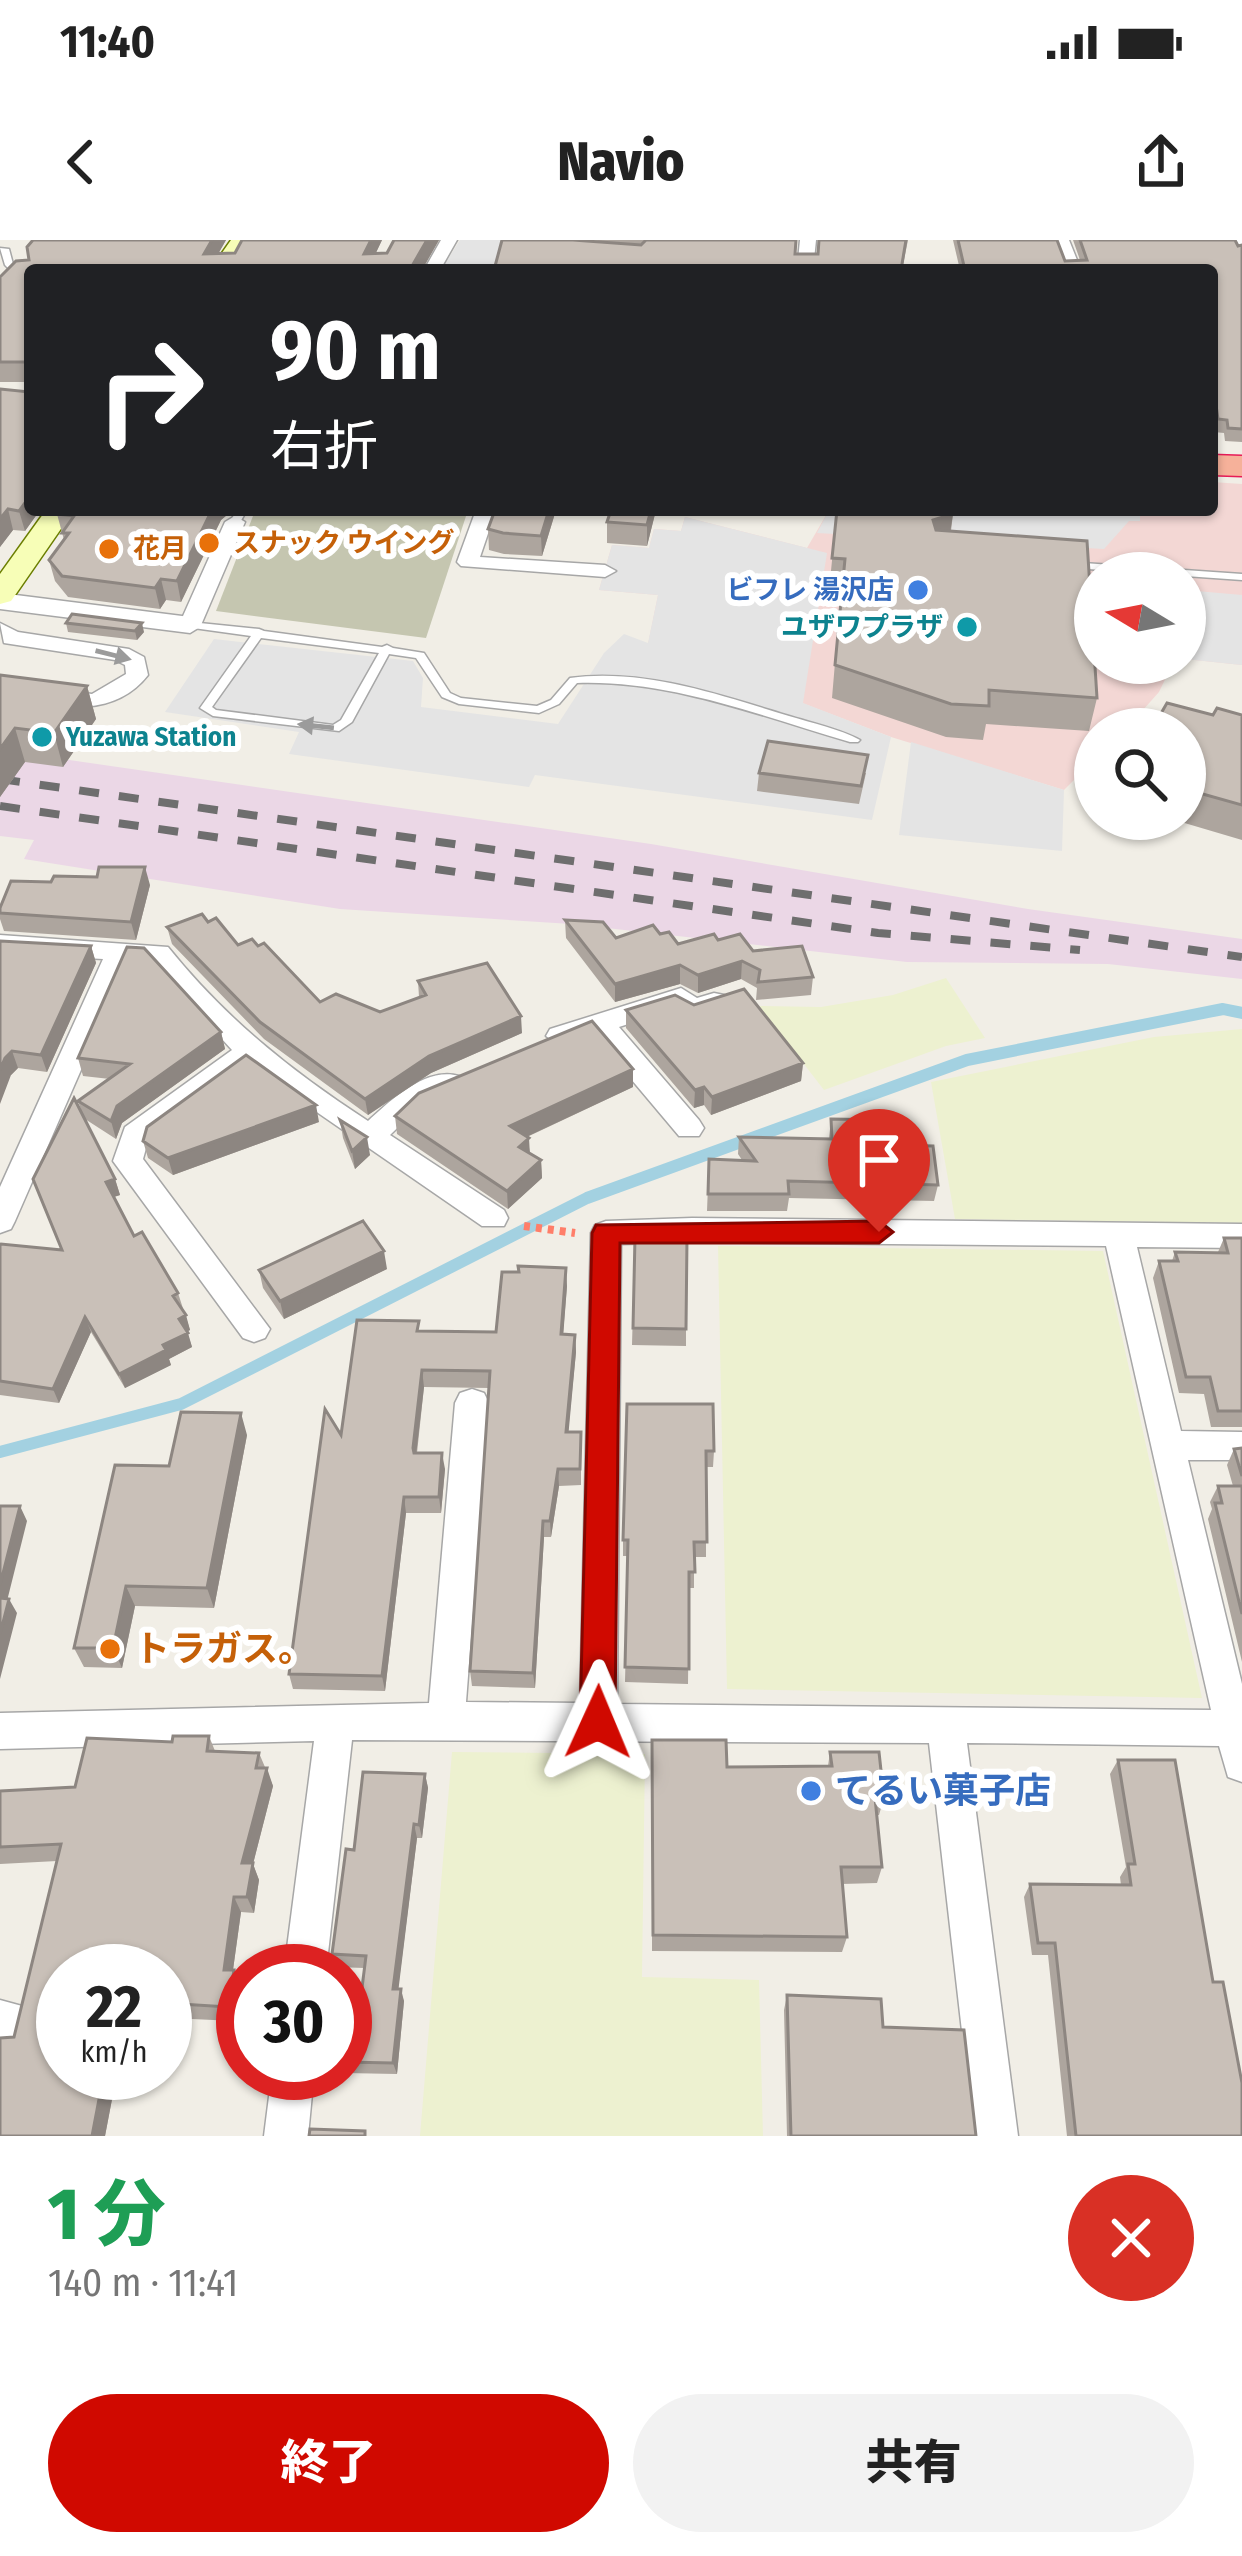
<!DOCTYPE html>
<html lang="ja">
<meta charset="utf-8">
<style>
body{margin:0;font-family:"Fira Sans Condensed","Noto Sans JP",sans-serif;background:#f2f2f2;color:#222;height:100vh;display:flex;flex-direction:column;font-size:45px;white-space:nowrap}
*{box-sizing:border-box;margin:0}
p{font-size:39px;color:#767676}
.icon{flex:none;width:66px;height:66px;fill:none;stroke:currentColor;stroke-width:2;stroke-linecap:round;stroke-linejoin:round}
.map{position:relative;height:1896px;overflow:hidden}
.panel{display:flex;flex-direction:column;background:#fff;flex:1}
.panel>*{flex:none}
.top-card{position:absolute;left:24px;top:24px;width:1194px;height:252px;border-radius:12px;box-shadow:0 3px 9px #0004;background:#202124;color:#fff;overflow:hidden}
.needle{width:78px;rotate:280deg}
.tools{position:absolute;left:1074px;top:312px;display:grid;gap:24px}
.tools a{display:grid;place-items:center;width:132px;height:132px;border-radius:50%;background:#fff;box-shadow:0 3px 9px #0004;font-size:60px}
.speed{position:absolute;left:36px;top:1704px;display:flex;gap:24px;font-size:60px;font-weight:700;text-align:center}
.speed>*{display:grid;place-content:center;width:156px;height:156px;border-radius:50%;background:#fff;box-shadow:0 3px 9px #0004;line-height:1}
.speed small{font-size:30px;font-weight:400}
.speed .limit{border:18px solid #d22;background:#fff;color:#111}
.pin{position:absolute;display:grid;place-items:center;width:102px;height:102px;color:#fff;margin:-123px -51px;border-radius:50% 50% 50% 0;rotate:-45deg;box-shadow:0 0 12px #0007}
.pin .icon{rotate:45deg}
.me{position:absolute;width:132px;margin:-66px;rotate:1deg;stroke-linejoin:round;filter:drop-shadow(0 0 9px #0008)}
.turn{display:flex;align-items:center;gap:42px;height:252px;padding:0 48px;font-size:54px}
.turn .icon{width:156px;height:156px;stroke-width:2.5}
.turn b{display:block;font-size:84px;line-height:102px}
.round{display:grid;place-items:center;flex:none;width:126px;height:126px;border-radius:63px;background:#f2f2f2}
.head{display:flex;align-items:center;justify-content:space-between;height:204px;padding:0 48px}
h1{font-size:72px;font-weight:800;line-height:90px;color:#1e9e55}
.button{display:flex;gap:24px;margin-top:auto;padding:24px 48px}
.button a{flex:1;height:138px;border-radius:72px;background:#d00900;color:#fff;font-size:48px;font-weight:800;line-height:138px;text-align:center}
.button a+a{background:#f2f2f2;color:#222}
.status{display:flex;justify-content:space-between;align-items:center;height:84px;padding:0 60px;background:#fff;direction:ltr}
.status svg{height:33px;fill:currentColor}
header{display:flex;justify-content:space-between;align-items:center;height:156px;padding:0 48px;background:#fff;font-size:54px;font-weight:800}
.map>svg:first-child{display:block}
.commercial{fill:#f3d7d4}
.industrial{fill:#ebd7e6}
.construction{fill:#c5c6b0}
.farmland{fill:#edf1d0}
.parking{fill:#e4e4e4}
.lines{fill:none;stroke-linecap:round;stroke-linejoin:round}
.stream{stroke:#a3d1e1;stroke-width:12}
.service-casing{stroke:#a7a7a7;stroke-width:3}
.minor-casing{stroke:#a7a7a7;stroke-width:3}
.tertiary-casing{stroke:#a7a7a7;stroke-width:3}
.secondary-casing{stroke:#6b7e00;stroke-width:3}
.trunk-casing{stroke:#e71b58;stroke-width:3}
.path{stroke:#ff7e69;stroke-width:8;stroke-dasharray:6 6;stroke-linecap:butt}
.service{fill:#fff;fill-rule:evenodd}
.minor{fill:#fff;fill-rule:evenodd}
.tertiary{fill:#fff;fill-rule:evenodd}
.secondary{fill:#f7feb7;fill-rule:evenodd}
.trunk{fill:#f6b19a;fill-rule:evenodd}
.rail{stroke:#6e6e6e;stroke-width:8;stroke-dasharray:20 20;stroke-linecap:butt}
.wall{fill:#ada59e}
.shaded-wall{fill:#8d8681}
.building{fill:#c9c0b8;stroke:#8d8681;stroke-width:3}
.oneway{fill:#9b9b9b}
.route{fill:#d00900;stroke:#870600;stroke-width:3}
.food-dot{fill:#e8710a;stroke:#fff;stroke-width:4.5}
.shop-dot{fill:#3f7fe0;stroke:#fff;stroke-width:4.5}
.culture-dot{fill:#0f9aa8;stroke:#fff;stroke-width:4.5}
.labels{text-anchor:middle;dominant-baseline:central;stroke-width:12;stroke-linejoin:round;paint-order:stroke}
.far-food-label{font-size:27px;font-weight:bold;fill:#c56008;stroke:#fff;text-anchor:start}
.far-shop-label{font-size:27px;font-weight:bold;fill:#366cbe;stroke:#fff;text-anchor:end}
.far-culture-label{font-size:27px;font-weight:bold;fill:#0d838f;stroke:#fff;text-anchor:end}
.near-food-label{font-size:36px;font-weight:bold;fill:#c56008;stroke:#fff;text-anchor:start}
.near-shop-label{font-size:36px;font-weight:bold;fill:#366cbe;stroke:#fff;text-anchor:start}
</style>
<div class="status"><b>11:40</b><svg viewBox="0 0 49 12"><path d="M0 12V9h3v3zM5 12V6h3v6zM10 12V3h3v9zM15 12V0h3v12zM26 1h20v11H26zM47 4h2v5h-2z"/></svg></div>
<header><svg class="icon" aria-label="back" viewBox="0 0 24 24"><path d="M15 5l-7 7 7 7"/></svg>Navio<svg class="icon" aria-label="share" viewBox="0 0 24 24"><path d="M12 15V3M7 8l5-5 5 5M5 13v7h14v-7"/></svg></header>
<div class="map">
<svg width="1242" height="1896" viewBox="0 0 1242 1896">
<rect width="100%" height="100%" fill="#f1eee6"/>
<!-- commercial -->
<path class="commercial" d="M1212,242L1242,244V425L1185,419V333H1095V423H1173L1159,452L1126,489H1095V519L1064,550L891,497L648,404L658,355L599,350L612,305L649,308L654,289L681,291L685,277L807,308L829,270H1212Z"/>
<!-- industrial -->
<path class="industrial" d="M0,510L651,604L1028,669L1242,699V739L1108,724L907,722L571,684L340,669L24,619L34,600L0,596Z"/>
<!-- construction -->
<path class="construction" d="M265,270H468L426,398L216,371L253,276Z"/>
<!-- farmland -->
<path class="farmland" d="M946,738L985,798L946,806L824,850L759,766L821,767L893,755Z
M1242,789V983L955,979L931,842L1154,797Z
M718,1006L1103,1011L1202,1458L727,1449Z
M452,1512L645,1514L642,1737L759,1740L763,1896H420Z"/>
<!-- parking -->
<path class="parking" d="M460,0H505L496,30H441Z
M829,270H1140V281H1129L1104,309L817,293Z
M685,277L827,313L803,463L891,497L872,580L535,535L529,547L289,514L299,492L165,472L214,399L413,421L423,438L421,467L558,484L604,413L624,394L648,403L658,355L599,350L612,305L649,308L654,289L681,291Z
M1185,350L1242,355V425L1185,419Z
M911,502L1064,550L1062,611L899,595Z"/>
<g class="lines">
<!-- stream -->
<path class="stream" d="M0,1212L181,1164L587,958L967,820L1223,769L1242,773"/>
<defs>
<path id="service" d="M0,8L9,9L13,24L20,30V34H14L5,25Z
M237,270H247L239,284H231L230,282Z
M1069,322L1242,334V340L1185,336V333H1136L1065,327V323Z
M190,382L259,389L264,391L382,407L387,405L393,408L424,413L450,453L461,458L537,466L551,460L570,438C643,428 720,455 789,476C812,483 840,489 860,500L858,502H850C761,476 671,440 577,443L559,464L539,473L459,464L442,457L416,418L389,414L352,482L339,491L213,476L200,468L251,396L186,387L185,385ZM261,398L379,413L341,480L333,485L216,470L212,467Z"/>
<path id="minor" d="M441,0H457L440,30H424Z
M800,0H816L813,30H797Z
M1053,0H1069L1081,30H1065Z
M1229,0H1242V15L1236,14Z
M476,270H496L480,317L605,325L616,331L605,337L461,326L457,322Z
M235,276L245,282L201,385L190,392L182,390L179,385L225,282Z
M0,383L18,392L129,409L144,417L148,435C111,482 52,466 0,457V443L92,454L126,434L125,425L115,420L4,403Z
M0,695L168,707C225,778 292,832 368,881C390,861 426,826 459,836L463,843L459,850L419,867L390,895L504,970L508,978L504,986H482L250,826L148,901L143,919L270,1089L265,1098L254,1102L243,1098L113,921L125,887L232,810L151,721L129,720L15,981L11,989L0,993V947L103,719L0,713Z
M681,748L697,758L714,753L724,755L728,762L724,769L692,779L675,769L619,787L699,880L704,888L699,896H679L594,795L560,806L546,796L550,789Z
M692,978L1242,984V1008L1137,1007L1181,1191L1242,1192V1220H1188L1242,1444V1542L1228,1537L1219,1506L967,1503L1018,1896H974L929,1503L352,1500L326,1731H284L314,1501L0,1509V1473L429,1463L455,1163L460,1153L472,1149L484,1153L489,1163L466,1462L580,1463L591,993L595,985L606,981ZM692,1002L1106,1006L1211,1470L617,1464L621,1004Z
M0,1760L22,1766L28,1781L22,1796L0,1802Z
M272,1833H314L308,1896H264Z"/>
<path id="tertiary" d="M0,353L190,377L203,385L190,393L0,369Z"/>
<path id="secondary" d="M231,0H253L234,30H210Z
M46,270H74L11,361L0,364V334Z"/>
<path id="trunk" d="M1212,215L1242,216V236L1212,235Z"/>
</defs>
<!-- service casing -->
<use href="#service" class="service-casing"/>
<!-- minor casing -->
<use href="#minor" class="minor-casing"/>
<!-- tertiary casing -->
<use href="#tertiary" class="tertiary-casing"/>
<!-- secondary casing -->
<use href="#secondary" class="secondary-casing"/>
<!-- trunk casing -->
<use href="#trunk" class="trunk-casing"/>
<!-- path -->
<path class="path" d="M524,986L575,993"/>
<!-- service -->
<use href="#service" class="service"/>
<!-- minor -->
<use href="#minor" class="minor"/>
<!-- tertiary -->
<use href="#tertiary" class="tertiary"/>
<!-- secondary -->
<use href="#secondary" class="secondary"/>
<!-- trunk -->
<use href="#trunk" class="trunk"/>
<!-- rail -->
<path class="rail" d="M0,539L1242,717
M0,566L878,693L1080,710"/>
</g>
<!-- wall -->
<path class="wall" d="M33,0H226L218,14L235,13L242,0H382L375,14L387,13L394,0H439L424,26L494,30L502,0H573L641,5L588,0H797L795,14H818L819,0H908L902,30H30V142H0V37L16,21L29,20L27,7Z
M953,0H1057L1065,21L1080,20L1073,0H1235L1238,6L1242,5V202L1225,201L1224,193L1214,192L1212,175V30H960Z
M0,149L30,270H40L25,291L13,290L0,307Z
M60,270H233L221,280L181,362L166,360L160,369L68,357L55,341L49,320L64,300L57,274Z
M556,270L542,316L504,314L489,310L488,289Z
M656,270L647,306L607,303V282Z
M837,270L953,274L951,291L1097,458L1089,491L986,484L983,500L946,497L832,458L841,352L829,351Z
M66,383L144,392L137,400L68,392Z
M0,435L87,446L96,479L63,527L25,522L0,557Z
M1213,475H1242V600L1171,579H1185V489Z
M759,533H866L859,564L757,551Z
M150,645L136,700L4,691L0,679V668Z
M565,680L616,698L660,694L678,704L718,700L753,711L813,737L811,755L756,760L757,748L741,739L698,753L680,744L615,762L566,698Z
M208,682L238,705L258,706L320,762L380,772L419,757L418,741L522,793L431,833L368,875L264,799L172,704L167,687Z
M0,701L91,706L96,723L47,832L18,828L11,835Z
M626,770L803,823L801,841L711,875L704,865L694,868L626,788Z
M221,792L225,809L122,883L116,899L85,879L115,939L120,955L113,957L134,996L178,1053L190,1090L187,1092L192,1107L169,1119L171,1125L125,1148L91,1092L59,1163L0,1155V1005L62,1010L83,876L78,861L110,839L83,836L78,818Z
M633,847L527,897L530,913L541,920L542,938L508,969L397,894L395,876Z
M831,879L888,905L938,945L934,961L789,958L787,971H707L709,919L742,920L738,914L739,897L829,899Z
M340,880L370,915L355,929L343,898Z
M319,882L173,935L148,918L143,901Z
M635,997L686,1089V1106L632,1105Z
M1224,998H1242V1187H1211L1204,1154L1179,1153L1153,1038L1159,1021H1172L1175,1012H1218Z
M387,1029L284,1079L263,1048L259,1030Z
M567,1046L563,1094L575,1095L576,1112L568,1192H581V1245L559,1246L551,1297H544L535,1448L472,1446L470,1431L489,1148L424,1147L417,1213L445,1229L441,1273H406L385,1451L293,1449L289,1434L341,1195L420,1091L496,1092Z
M627,1164L714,1211L713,1227H706V1317H694V1348H689L688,1444L625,1442L628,1316H623V1300Z
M247,1195L214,1368L135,1366L122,1428L84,1427L74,1408L169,1226Z
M1242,1208V1422L1208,1279L1212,1269L1210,1262L1218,1246H1233L1227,1225L1234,1209Z
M209,1496L215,1511L259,1513L273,1546L253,1624L259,1640L254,1673L241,1672L233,1730L242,1745L235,1781L170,1778L165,1807V1731L63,1833H117L105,1896L14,1797L57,1621L0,1624V1551L75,1547L172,1502Z
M652,1500L727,1527L828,1526L830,1512L884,1558L879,1575H877L882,1627L877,1643L842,1644L847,1697L842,1712L652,1711Z
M1118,1520L1213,1742L1242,1896H1067L1048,1715H1032L1024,1657L1030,1644L1121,1645L1120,1637L1126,1627L1110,1534Z
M425,1534L428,1548L422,1598H417L398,1749L404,1761L397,1834L345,1833V1780H358L364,1728L336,1727L332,1714L354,1610Z
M787,1755L883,1787L976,1896H787L784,1770Z"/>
<!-- shaded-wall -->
<path class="shaded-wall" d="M212,0H226L209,30L204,14Z
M371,0H382L368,30L364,14Z
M427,0H439L422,30L412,26Z
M30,256V270H40L25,291L19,271Z
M8,269L13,290L0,307V279Z
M212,270H233L221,280L181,362L177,341Z
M549,270H556L542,316L541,296Z
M651,270H656L647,306V285Z
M953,274L948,306L929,312L933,280Z
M161,339L166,360L160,369L155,348Z
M142,383L144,392L137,400L135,391Z
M87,446L96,479L63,527L54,493Z
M15,488L25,522L0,557V509Z
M145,627L150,645L136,700L131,682Z
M91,706L96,723L47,832L41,815Z
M742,721L741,739L698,753V735Z
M680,725V744L615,762V744Z
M521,776L522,793L431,833L368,875L365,859L429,816Z
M221,792L225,809L122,883L116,899L111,881L117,866Z
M12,811L18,828L11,835L0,864V830L5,818Z
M803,823L801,841L711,875L712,857Z
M633,829V847L511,904L510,886Z
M704,847V865L694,868L695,850Z
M316,865L319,882L173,935L168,918Z
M367,897L370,915L355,929L352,911Z
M529,898L530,916L519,907Z
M541,920L542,938L508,969L507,951Z
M115,939L120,955L111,958L106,942Z
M384,1011L387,1029L284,1079L280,1061Z
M566,1028L567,1046L562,1111L561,1094Z
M186,1075L190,1090L183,1093L179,1079Z
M85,1077L91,1092L59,1163L53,1149Z
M188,1093L192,1107L169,1119L171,1125L125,1148L119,1134L163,1105Z
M575,1095L576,1112L567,1209L566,1192Z
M422,1130L424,1147L415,1224L413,1208Z
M241,1173L247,1195L214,1368L207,1348Z
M442,1213L445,1229L441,1273L439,1257Z
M558,1229L559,1246L551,1297L550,1281Z
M404,1257L406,1273L385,1451L382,1436Z
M20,1266L27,1281L4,1373L0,1364V1345Z
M543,1281L544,1297L535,1448L533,1433Z
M126,1346L135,1366L122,1428L113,1408Z
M9,1359L17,1373L0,1439V1394Z
M267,1528L273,1546L253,1624L259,1640L254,1673L247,1657L242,1623Z
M425,1534L428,1548L422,1598L419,1585Z
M414,1584L417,1598L397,1761L393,1749Z
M234,1657L241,1672L231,1744L224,1730Z
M234,1730L242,1745L235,1781L228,1767Z
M401,1749L404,1761L397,1834L393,1823Z
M165,1769L170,1778L165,1807Z
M104,1833H117L105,1896H92Z"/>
<!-- building -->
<path class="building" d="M33,0H212L204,14L235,13L242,0H371L364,14L387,13L394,0H427L412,26L494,30L502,0H573L641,5L646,0H796L795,14H818L819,0H906L901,30H30V137L26,122H0V37L16,21L29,20L27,7Z
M958,0H1057L1065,21L1087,20L1080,0H1235L1238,6L1242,5V189L1228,188L1227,180L1218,179L1212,137V30H1006V26H964Z
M0,149L30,152V256L19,271L8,269L0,279Z
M60,270H212L177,341L161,339L155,348L62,336L49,320L69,293H62L74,276L57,274Z
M495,270H549L541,296L503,293L488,289Z
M611,270H651L647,285L607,282Z
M837,270H892L953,274L933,280L936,290L1087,301L1097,458L989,450V466L951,464L835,425L845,319L832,318Z
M72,374L142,383L135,391L66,383Z
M0,435L87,446L54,493L15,488L0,509Z
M1167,463L1213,475L1217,468L1242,475V565L1185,549V489H1152Z
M768,501L868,515L861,546L759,533Z
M99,627H145L131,682L0,673V668L11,641L51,642L54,636L97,637Z
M202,674L208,682L216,678L238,705L252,699L258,706L264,703L320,762L336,754L380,772L426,755L418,741L487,723L521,776L429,816L365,859L260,782L167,687Z
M565,680L603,682L616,698L653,685L660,694L669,692L678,704L714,694L718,700L740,694L753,711L802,706L813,737L758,742L760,730L742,721L698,735L680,725L615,744Z
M0,701L91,706L41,815L12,811L5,818L0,830Z
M127,707L144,708L221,792L117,866L111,881L78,861L130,824L78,818Z
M744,749L803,823L712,857L704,847L695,850L626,770L675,755L694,765Z
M592,781L633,829L510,886L529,898L519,907L541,920L507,951L395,876L419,853Z
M246,815L316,865L168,918L143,901L147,887Z
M74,858L115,939L106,942L134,996L142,992L178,1053L173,1056L186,1075L179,1079L188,1093L163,1105L166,1110L119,1134L85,1077L53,1149L0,1141V1005L1,1004L62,1010L33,939Z
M831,879L886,880L888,905L933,906L938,945L788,941L789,954H708L709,919L756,921L739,897L832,899Z
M340,880L367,897L352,911Z
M363,981L384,1011L280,1061L259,1030Z
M635,997L687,998L686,1089L633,1088Z
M1224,998H1242V1171H1218L1210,1137H1186L1159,1021H1178L1175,1012L1228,1013Z
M518,1026L566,1028L561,1094L575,1095L566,1192H581L580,1229H558L550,1281H543L533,1433L470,1431L490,1131L422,1130L413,1208L414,1213H442L439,1257H404L382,1436L289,1434L325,1169L341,1195L357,1080L419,1081L417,1091L496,1092L502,1032H519Z
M627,1164H713L714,1211H706L707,1302H694L695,1332H689V1429L625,1427L628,1300H623Z
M181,1172L241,1173L207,1348L126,1346L113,1408H74L115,1225L169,1226Z
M1242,1208V1236L1234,1209Z
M1218,1246H1242V1374L1215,1263H1222Z
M0,1266H20L0,1345Z
M0,1358L9,1359L0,1394Z
M173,1496H209L207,1511L259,1513L256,1528H267L242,1623H253L247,1657H234L224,1730H234L228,1767L165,1763V1731H63V1833H104L92,1896H0V1798L14,1797L61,1604L0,1607V1551L75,1547L87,1498L172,1502Z
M652,1500H726L727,1527L832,1526L830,1512H879L884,1558H875L882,1627H841L847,1697L653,1695Z
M1118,1520H1175L1213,1742H1223L1242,1843V1896H1076L1055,1703H1038L1030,1644L1131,1645L1128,1624H1135Z
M363,1532L425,1534L419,1585L414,1584L393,1749H401L393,1823L345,1822V1780H358L366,1716L332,1714L346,1609L354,1610Z
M787,1755L881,1759L883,1787L964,1790L976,1896H791Z
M310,1889L365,1891V1896H309Z"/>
<!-- one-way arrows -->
<defs><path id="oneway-solid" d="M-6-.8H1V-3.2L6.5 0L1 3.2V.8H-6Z" transform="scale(3)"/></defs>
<g class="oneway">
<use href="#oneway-solid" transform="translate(113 415) rotate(14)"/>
<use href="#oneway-solid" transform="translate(316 486) rotate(-174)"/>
</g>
<!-- route -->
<path class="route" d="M879,981L893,992L879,1003H620L615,1482L610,1494L598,1499L585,1494L580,1482L592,993L596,985Z"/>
<!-- markers -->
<g class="food-dot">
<circle cx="209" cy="303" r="12"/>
<circle cx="109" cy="309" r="12"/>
<circle cx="110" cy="1409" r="12"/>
</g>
<g class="shop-dot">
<circle cx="918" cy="350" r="12"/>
<circle cx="811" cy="1551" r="12"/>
</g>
<g class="culture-dot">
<circle cx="967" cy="387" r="12"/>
<circle cx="42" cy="497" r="12"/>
</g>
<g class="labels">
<!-- far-food labels -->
<g class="far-food-label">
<text x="233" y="303">スナック ウイング</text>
<text x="133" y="309">花月</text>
</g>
<!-- far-shop labels -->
<g class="far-shop-label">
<text x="894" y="350">ビフレ 湯沢店</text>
</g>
<!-- far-culture labels -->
<g class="far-culture-label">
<text x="943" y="387">ユザワプラザ</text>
<text x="66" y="497" text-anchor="start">Yuzawa Station</text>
</g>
<!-- near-food labels -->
<g class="near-food-label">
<text x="134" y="1409">トラガス。</text>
</g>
<!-- near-shop labels -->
<g class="near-shop-label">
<text x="835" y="1551">てるい菓子店</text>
</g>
</g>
</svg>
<div class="tools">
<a><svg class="needle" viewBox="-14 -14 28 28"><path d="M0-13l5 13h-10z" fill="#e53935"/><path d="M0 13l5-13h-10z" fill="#767676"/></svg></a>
<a><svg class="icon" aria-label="search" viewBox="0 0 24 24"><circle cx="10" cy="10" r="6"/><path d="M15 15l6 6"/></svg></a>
</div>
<div class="speed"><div>22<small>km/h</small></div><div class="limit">30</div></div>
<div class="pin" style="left:879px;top:992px;background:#d93025"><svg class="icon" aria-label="arrive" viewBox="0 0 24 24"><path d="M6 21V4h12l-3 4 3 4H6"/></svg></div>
<svg class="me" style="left:598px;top:1482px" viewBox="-20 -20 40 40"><path d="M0-17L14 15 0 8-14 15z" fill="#d00900" stroke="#fff" stroke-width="4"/></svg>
<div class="top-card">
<div class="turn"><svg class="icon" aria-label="right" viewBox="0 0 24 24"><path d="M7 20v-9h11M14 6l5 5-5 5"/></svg><div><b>90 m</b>右折</div></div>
</div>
</div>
<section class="panel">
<div class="head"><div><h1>1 分</h1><p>140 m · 11:41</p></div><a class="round" style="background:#d93025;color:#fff"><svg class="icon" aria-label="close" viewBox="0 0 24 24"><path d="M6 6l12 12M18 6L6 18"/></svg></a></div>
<div class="button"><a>終了</a><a>共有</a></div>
</section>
